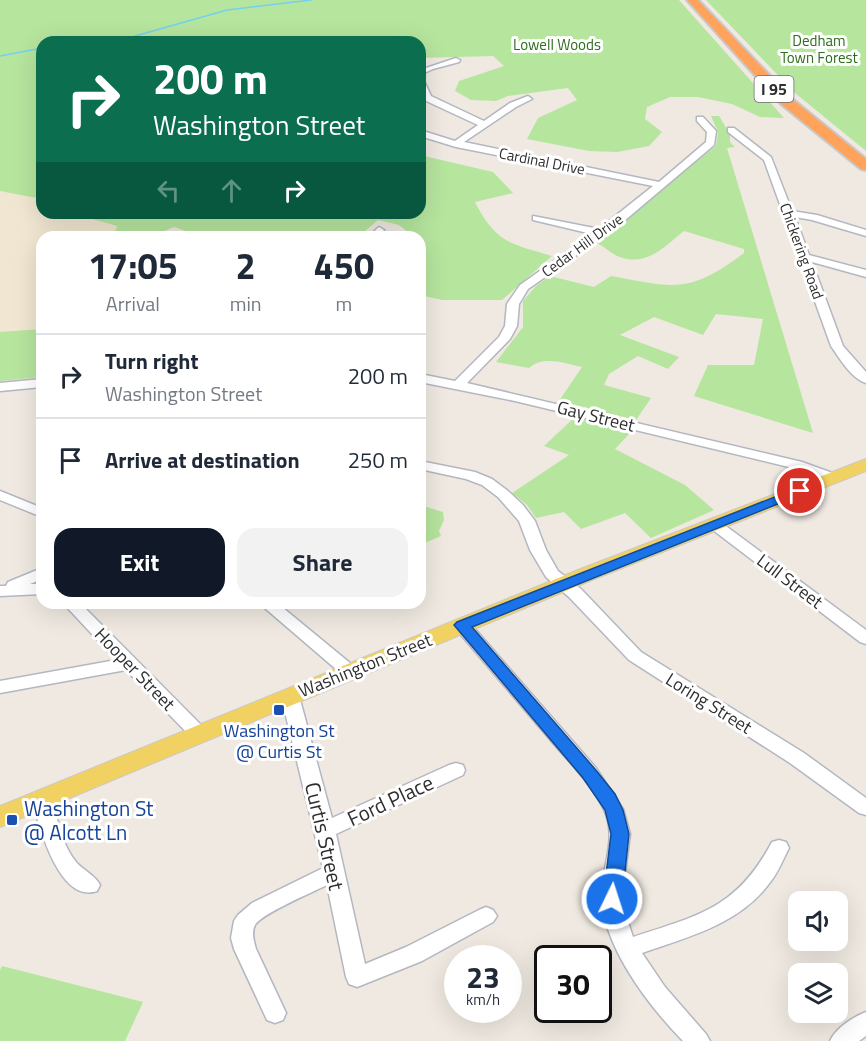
<!DOCTYPE html>
<style>
body{margin:0;font-family:"Titillium Web",sans-serif;background:#f2f2f3;color:#1f2937;height:100vh;display:flex;flex-direction:column;font-size:22px;white-space:nowrap}
*{box-sizing:border-box;margin:0}
p{font-size:20px;color:#747a83}
.icon{flex:none;width:33px;height:33px;fill:none;stroke:currentColor;stroke-width:2;stroke-linecap:round;stroke-linejoin:round}
.map{position:relative;flex:1;overflow:hidden}
.details{position:absolute;left:36px;top:231px;width:390px;height:378px;display:flex;flex-direction:column;background:#fff;border-radius:18px;box-shadow:0 6px 24px #0002}
.details>*{flex:none}
.hud{position:absolute;left:36px;top:36px;width:390px;height:183px;border-radius:18px;box-shadow:0 6px 24px #0002;background:#0b6e4f;color:#fff;overflow:hidden}
.fabs{position:absolute;left:788px;top:891px;display:grid;gap:12px}
.fabs a{display:grid;place-items:center;width:60px;height:60px;border-radius:12px;background:#fff;box-shadow:0 6px 24px #0002;font-size:30px}
.speed{position:absolute;left:444px;top:945px;display:flex;gap:12px;font-size:30px;font-weight:700;text-align:center}
.speed>*{display:grid;place-content:center;width:78px;height:78px;border-radius:50%;background:#fff;box-shadow:0 6px 24px #0002;line-height:1}
.speed small{font-size:15px;font-weight:400}
.speed .limit{border:3px solid #111;border-radius:9px;background:#fff;color:#111}
.pin{position:absolute;display:grid;place-items:center;width:51px;height:51px;color:#fff;margin:-26px;border:3px solid #fff;border-radius:50%;box-shadow:0 2px 6px #0007}
.me{position:absolute;width:66px;margin:-33px;rotate:4deg;stroke-linejoin:round;filter:drop-shadow(0 0 4px #0008)}
.turn{display:flex;align-items:center;gap:21px;height:126px;padding:0 18px;font-size:27px}
.turn .icon{width:78px;height:78px;stroke-width:2.5}
.turn b{display:block;font-size:42px;line-height:51px}
.lanes{display:flex;align-items:center;height:57px;padding:0 18px;background:#0003;justify-content:center;gap:30px;direction:ltr}
.lanes .off{opacity:.35}
.eta{display:flex;justify-content:space-evenly;align-items:center;height:102px;text-align:center}
.eta b{font-size:36px;font-weight:700;line-height:42px}
.action{display:flex;gap:12px;margin-top:auto;padding:12px 18px}
.action a{flex:1;height:69px;border-radius:18px;background:#111827;color:#fff;font-size:24px;font-weight:700;line-height:69px;text-align:center}
.action a+a{background:#f2f2f3;color:#1f2937}
ul{padding:0;list-style:none}
li{display:flex;align-items:center;gap:18px;height:84px;padding:0 18px;border-top:2px solid #e0e1e3}
li div{flex:1}
li b{display:block;font-size:22px}
li em{font-style:normal}
.map>svg:first-child{display:block}
.education{fill:#f0e6d1}
.green{fill:#b6e59e}
.lines{fill:none;stroke-linecap:round;stroke-linejoin:round}
.stream{stroke:#75cff0;stroke-width:1.5}
.minor-casing{stroke:#b4b7c1;stroke-width:3}
.major-casing{stroke:#c9c9c9;stroke-width:2}
.highway-casing{stroke:#c9c9c9;stroke-width:4}
.minor{fill:#fff;fill-rule:evenodd}
.major{fill:#f2d163;fill-rule:evenodd}
.highway{fill:#ffa35c;fill-rule:evenodd}
.route{fill:#1a73e8;stroke:#114b97;stroke-width:1.5}
.transit-dot{fill:#1a4fb4;stroke:#fff;stroke-width:2}
.labels{text-anchor:middle;dominant-baseline:central;stroke-width:6;stroke-linejoin:round;paint-order:stroke}
.far-park-label{font-size:15px;fill:#2c6e1b;stroke:#fff}
.far-street-label{font-size:15px;fill:#2e2e2e;stroke:#fff}
.shield{fill:#fff;stroke:#6d6d6d;stroke-width:1.5}
.shield-label{font-size:16px;font-weight:bold;fill:#2e2e2e}
.street-label{font-size:18px;fill:#2e2e2e;stroke:#fff}
.transit-label{font-size:18px;fill:#164399;stroke:#fff}
.near-street-label{font-size:21px;fill:#2e2e2e;stroke:#fff}
.near-transit-label{font-size:21px;fill:#164399;stroke:#fff;text-anchor:start}
</style>
<div class="map">
<svg width="866" height="1041" viewBox="0 0 866 1041">
<rect width="100%" height="100%" fill="#efe9e1"/>
<!-- education -->
<path class="education" d="M0,191L42,199V213H71L117,226V230L102,237H42V379L0,383Z"/>
<!-- green -->
<path class="green" d="M0,0H679L784,118L760,117L732,104L698,97H670L647,107L645,119L662,132L649,146L617,152L589,151L527,139L538,118L577,100L568,88L508,96L496,101L471,100L455,91L459,81L504,66L493,56L420,58V42H42V199L0,191Z
M706,0H866V151L795,93Z
M711,116H719L730,134V142L735,147L727,148L813,433L694,396L708,365H754L763,319L716,314L703,335L654,317L620,335L679,357L668,369L638,356L609,374L604,385L651,398L636,420L559,401L582,367C565,363 543,355 529,368L496,362L523,327V301L536,286L550,276L594,287L611,276C676,288 689,294 744,253V249L684,231C665,246 647,267 620,257C611,254 604,246 595,242L716,146L718,132Z
M420,155L493,172L513,193L475,202C496,243 511,244 552,256L502,300H442L420,295V237H414L399,225L378,220L358,237H203L174,227L150,237H102L116,230L117,226L71,213H420Z
M42,329V377L0,381V332Z
M576,416L632,431L615,449L685,485L714,510L651,538L625,513L581,529L564,512L536,518L527,505L512,493L569,455L544,446Z
M420,505L443,512L444,520L439,531L441,536L420,545Z
M2,966L143,1002L125,1041H0V970Z"/>
<g class="lines">
<!-- stream -->
<path class="stream" d="M99,42L121,40L227,10L311,0
M0,56L42,48"/>
<defs>
<path id="minor" d="M456,58L460,60L459,62L433,69L420,75V70Z
M420,79L424,81L431,96L484,121L510,103L528,96L532,99L516,107L464,142L659,182L706,142L707,132L697,121V117H703L716,131L714,145L617,227L528,289L519,304L517,326L510,339L467,383L802,462L838,475L840,478L838,481L833,482L793,468L515,401L420,382V374L455,381L499,337L505,326L507,304L520,285L592,234L533,220V216L599,229L653,186L456,147L420,136V132L423,131L455,141L478,125L424,100L420,91Z
M728,128H734L771,157L792,211L817,215L866,230V236L812,220L795,217L809,255L866,270V277L812,262L843,346L866,372V383C851,378 840,359 831,346L764,160L728,132Z
M379,227L384,230L379,237H368Z
M42,379V387L0,391V383Z
M420,461L475,472L492,479L508,491L523,505L535,521L546,550L558,571L581,589L641,652L804,753L866,798V815L859,813L790,763L629,660L569,597L546,577L530,550L519,521L498,497L482,485L466,479L420,469Z
M0,491L42,508V517L0,500Z
M714,519L719,521L866,630V644L860,642L709,527L706,524Z
M42,568V579L30,584H42V594L0,596V586H6L8,582Z
M63,603H80L205,729L208,734L205,739L199,741L193,739L126,670L0,693V681L116,660Z
M259,603H277L356,668L359,672L356,676H344Z
M462,620L468,621L596,768L623,809L630,834L622,897L626,916L633,937C700,915 737,908 772,842L779,840L786,842L789,848C783,859 779,871 771,881C741,924 688,937 642,953L665,987L706,1034L710,1041H683C648,1005 598,941 602,888C604,862 616,838 605,812C594,786 571,764 553,743C521,705 488,667 456,629L454,625L456,621Z
M290,690L296,692L299,696L332,818L449,765L456,763L463,765L465,770L463,775L336,834L365,964L406,947L479,910L486,907L493,910L497,916L493,922L422,961L357,987L349,984L346,977L327,885C313,892 261,914 255,925C251,932 254,942 256,949L286,1013L283,1020L275,1023L267,1020L234,949L231,938L234,921L238,915L252,903L323,868L281,696L284,692Z
M42,793L49,795L52,800C58,821 62,845 76,862C84,871 95,875 100,885L97,891C59,904 39,825 32,800L35,795Z
M866,1012V1036L859,1041H830C836,1028 853,1017 866,1012Z"/>
<path id="major" d="M866,459V471L592,580L0,827V806L578,570Z"/>
<path id="highway" d="M687,0H698L791,98L866,159V170L861,169L781,104Z"/>
</defs>
<!-- minor casing -->
<use href="#minor" class="minor-casing"/>
<!-- major casing -->
<use href="#major" class="major-casing"/>
<!-- highway casing -->
<use href="#highway" class="highway-casing"/>
<!-- minor -->
<use href="#minor" class="minor"/>
<!-- major -->
<use href="#major" class="major"/>
<!-- highway -->
<use href="#highway" class="highway"/>
</g>
<!-- route -->
<path class="route" d="M800,487L807,491L805,493L472,627L595,769L615,794L623,810L629,834L622,899L619,905L612,907L605,905L603,899L611,834L605,810L583,778L454,625L457,622Z"/>
<!-- markers -->
<g class="transit-dot">
<rect x="273" y="704" width="12" height="12" rx="3"/>
<rect x="6" y="814" width="12" height="12" rx="3"/>
</g>
<g class="labels">
<!-- far-park labels -->
<g class="far-park-label">
<text x="819" y="40">Dedham<tspan x="819" dy="17">Town Forest</tspan></text>
<text x="557" y="44">Lowell Woods</text>
</g>
<!-- far-street labels -->
<g class="far-street-label">
<text transform="translate(542 161) rotate(11)">Cardinal Drive</text>
<text transform="translate(582 245) rotate(-36)">Cedar Hill Drive</text>
<text transform="translate(802 251) rotate(70)">Chickering Road</text>
</g>
<!-- shield labels -->
<rect class="shield" x="754.5" y="76" width="39" height="26" rx="4.5"/>
<g class="shield-label">
<text x="774" y="89">I 95</text>
</g>
<!-- street labels -->
<g class="street-label">
<text transform="translate(596 416) rotate(14)">Gay Street</text>
<text transform="translate(790 581) rotate(37)">Lull Street</text>
<text transform="translate(365 665) rotate(-22)">Washington Street</text>
<text transform="translate(135 669) rotate(46)">Hooper Street</text>
<text transform="translate(709 703) rotate(32)">Loring Street</text>
</g>
<!-- transit labels -->
<g class="transit-label">
<text x="279" y="730">Washington St<tspan x="279" dy="21">@ Curtis St</tspan></text>
</g>
<!-- near-street labels -->
<g class="near-street-label">
<text transform="translate(390 800) rotate(-25)">Ford Place</text>
<text transform="translate(325 836) rotate(77)">Curtis Street</text>
</g>
<!-- near-transit labels -->
<g class="near-transit-label">
<text x="24" y="808">Washington St<tspan x="24" dy="24">@ Alcott Ln</tspan></text>
</g>
</g>
</svg>
<div class="fabs">
<a><svg class="icon" aria-label="sound" viewBox="0 0 24 24"><path d="M4 9h4l5-4v14l-5-4H4zM17 9q2 3 0 6"/></svg></a>
<a><svg class="icon" aria-label="layers" viewBox="0 0 24 24"><path d="M12 4l9 5-9 5-9-5zM3 14l9 5 9-5"/></svg></a>
</div>
<div class="speed"><div>23<small>km/h</small></div><div class="limit">30</div></div>
<div class="pin" style="left:800px;top:491px;background:#d93025"><svg class="icon" aria-label="arrive" viewBox="0 0 24 24"><path d="M6 21V4h12l-3 4 3 4H6"/></svg></div>
<svg class="me" style="left:612px;top:899px" viewBox="-20 -20 40 40"><circle r="17" fill="#1a73e8" stroke="#fff" stroke-width="3"/><path d="M0-11L8 9 0 5-8 9z" fill="#fff"/></svg>
<div class="hud">
<div class="turn"><svg class="icon" aria-label="right" viewBox="0 0 24 24"><path d="M7 20v-9h11M14 6l5 5-5 5"/></svg><div><b>200 m</b>Washington Street</div></div>
<div class="lanes"><svg class="icon off" aria-label="left" viewBox="0 0 24 24"><path d="M17 20v-9H6M10 6l-5 5 5 5"/></svg><svg class="icon off" aria-label="ahead" viewBox="0 0 24 24"><path d="M12 20V5M6 11l6-6 6 6"/></svg><svg class="icon" aria-label="right" viewBox="0 0 24 24"><path d="M7 20v-9h11M14 6l5 5-5 5"/></svg></div>
</div>
<section class="details">
<div class="eta">
<div><b>17:05</b><p>Arrival</p></div>
<div><b>2</b><p>min</p></div>
<div><b>450</b><p>m</p></div>
</div>
<ul>
<li><svg class="icon" aria-label="right" viewBox="0 0 24 24"><path d="M7 20v-9h11M14 6l5 5-5 5"/></svg><div><b>Turn right</b><p>Washington Street</p></div><em>200 m</em></li>
<li><svg class="icon" aria-label="arrive" viewBox="0 0 24 24"><path d="M6 21V4h12l-3 4 3 4H6"/></svg><div><b>Arrive at destination</b></div><em>250 m</em></li>
</ul>
<div class="action"><a>Exit</a><a>Share</a></div>
</section>
</div>
